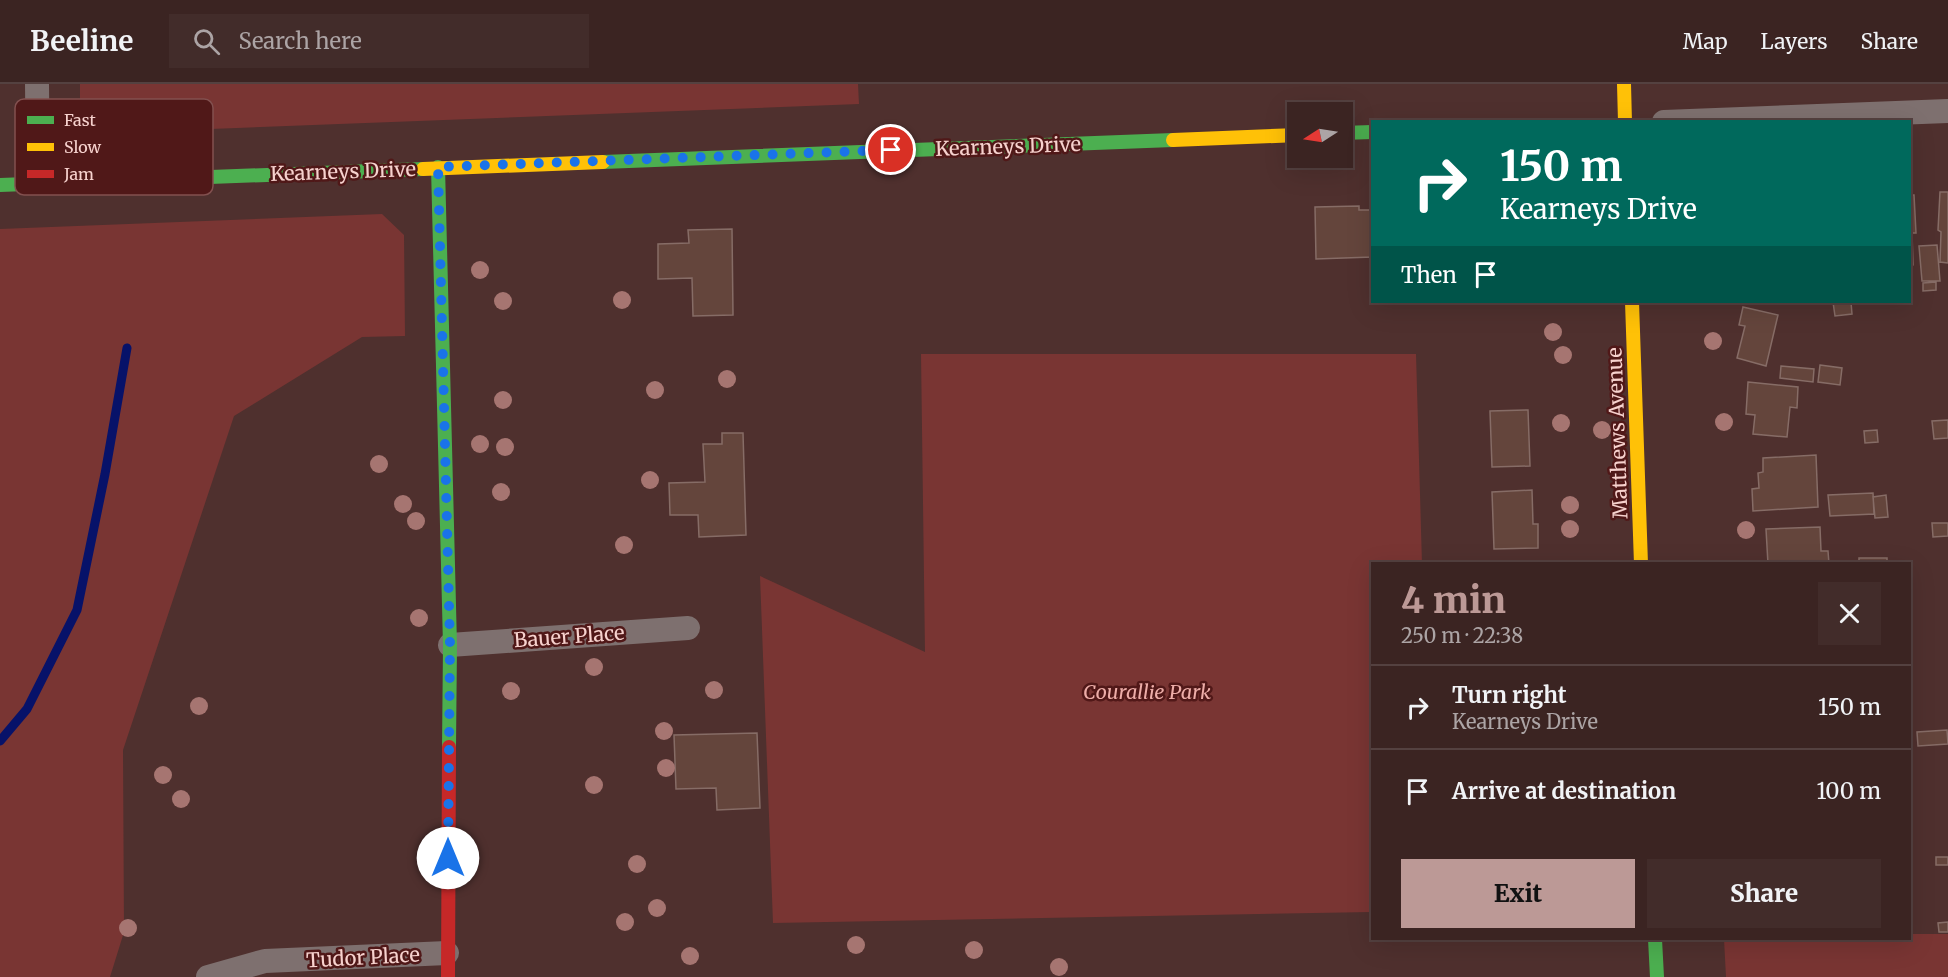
<!DOCTYPE html>
<meta charset="utf-8">
<style>
body{margin:0;font-family:Merriweather,serif;background:#422c2a;color:#f1f3f6;height:100vh;display:flex;flex-direction:column;font-size:22px;white-space:nowrap}
*{box-sizing:border-box;margin:0}
p{font-size:20px;color:#aca4a5}
.icon{flex:none;width:33px;height:33px;fill:none;stroke:currentColor;stroke-width:2;stroke-linecap:round;stroke-linejoin:round}
.map{position:relative;flex:1;overflow:hidden}
.panel{position:absolute;left:1371px;top:478px;width:540px;height:378px;display:flex;flex-direction:column;background:#3b2422;border-radius:0px;box-shadow:0 6px 24px #0002,0 0 0 2px #544140}
.panel>*{flex:none}
.hud{position:absolute;left:1371px;top:36px;width:540px;height:183px;border-radius:0px;box-shadow:0 6px 24px #0002,0 0 0 2px #544140;background:#00695c;color:#fff;overflow:hidden}
.needle{width:39px;rotate:258deg}
.tools{position:absolute;left:1287px;top:18px;display:grid;gap:12px}
.tools a{display:grid;place-items:center;width:66px;height:66px;border-radius:0px;background:#3b2422;box-shadow:0 6px 24px #0002,0 0 0 2px #544140;font-size:30px}
.pin{position:absolute;display:grid;place-items:center;width:51px;height:51px;color:#fff;margin:-26px;border:3px solid #fff;border-radius:50%;box-shadow:0 2px 6px #0007}
.me{position:absolute;width:66px;margin:-33px;rotate:0deg;stroke-linejoin:round;filter:drop-shadow(0 0 4px #0008)}
.turn{display:flex;align-items:center;gap:21px;height:126px;padding:0 30px;font-size:27px}
.turn .icon{width:78px;height:78px;stroke-width:2.5}
.turn b{display:block;font-size:42px;line-height:51px}
.then{display:flex;align-items:center;height:57px;padding:0 30px;background:#0003;gap:12px;font-size:22px}
.round{display:grid;place-items:center;flex:none;width:63px;height:63px;border-radius:0px;background:#422c2a}
.summary{display:flex;align-items:center;justify-content:space-between;height:102px;padding:0 30px}
h1{font-size:36px;font-weight:800;line-height:45px;color:#bc9996}
.primary-button{display:flex;gap:12px;margin-top:auto;padding:12px 30px}
.primary-button a{flex:1;height:69px;border-radius:0px;background:#bc9996;color:#111;font-size:24px;font-weight:800;line-height:69px;text-align:center}
.primary-button a+a{background:#422c2a;color:#f1f3f6}
ul{padding:0;list-style:none}
li{display:flex;align-items:center;gap:18px;height:84px;padding:0 30px;border-top:2px solid #544140}
li div{flex:1}
li b{display:block;font-size:22px}
li em{font-style:normal}
header{display:flex;align-items:center;gap:36px;box-sizing:border-box;height:84px;padding:0 30px;background:#3b2422;border-bottom:2px solid #544140}
header strong{font-size:28px}
nav{display:flex;gap:33px;margin-inline-start:auto;font-size:21px}
.search{width:420px;height:54px;background:#422c2a;display:flex;align-items:center;gap:15px;box-sizing:border-box;padding:0 21px;border-radius:0px;color:#aca4a5;font-size:22px}
.map>svg:first-child{display:block}
.green{fill:#793533}
.lines{fill:none;stroke-linecap:round;stroke-linejoin:round}
.stream{stroke:#071269;stroke-width:9}
.building{fill:#64453c;stroke:#866c66;stroke-width:1.5}
.street{stroke:#7e706f;stroke-width:24}
.fast{stroke:#4caf50;stroke-width:14}
.slow{stroke:#ffc107;stroke-width:14}
.jam{stroke:#c62828;stroke-width:14}
.tree{fill:#a67571}
.route{stroke:#1a73e8;stroke-width:10;stroke-dasharray:0 18}
.labels{text-anchor:middle;dominant-baseline:central;stroke-width:5;stroke-linejoin:round;paint-order:stroke}
.street-label{font-size:20px;fill:#f7d2ce;stroke:#501818}
.park-label{font-size:20px;font-style:italic;fill:#edada8;stroke:#501818}
.key{fill:#501818;stroke:#82504f;stroke-width:1.5}
.key-label{font-size:16px;fill:#f7d2ce}
</style>
<header>
<strong>Beeline</strong>
<div class="search"><svg class="icon" aria-label="search" viewBox="0 0 24 24"><circle cx="10" cy="10" r="6"/><path d="M15 15l6 6"/></svg>Search here</div>
<nav><a>Map</a><a>Layers</a><a>Share</a></nav>
</header>
<div class="map">
<svg width="1948" height="893" viewBox="0 0 1948 893">
<rect width="100%" height="100%" fill="#4f302e"/>
<!-- green -->
<path class="green" d="M80,0H858L859,20L106,49L80,26Z
M382,130L404,151L405,252L362,253L234,332L123,666L124,848L110,893H0V145Z
M921,270H1416L1422,480H1372V828L773,839L760,492L925,568Z
M1910,850H1948V893H1726L1724,855H1910Z"/>
<g class="lines">
<!-- stream -->
<path class="stream" d="M0,657L27,625L77,526L105,390L127,264"/>
</g>
<!-- building -->
<path class="building" d="M1940,108H1948V179L1940,178L1941,148L1938,146Z
M1910,111H1914L1916,149H1912L1913,181L1910,182Z
M1359,122V126H1372V173L1316,175L1315,123Z
M732,145L733,231L693,232L692,194L658,195V160L689,159L688,146Z
M1937,161L1940,197H1922L1919,162Z
M1936,198V206L1923,207V199Z
M1833,218H1851L1852,230L1835,232Z
M1743,223L1778,231L1766,282L1737,274L1745,242L1739,241Z
M1820,281L1842,284L1840,301L1818,298Z
M1781,282L1814,285L1813,298L1780,294Z
M1748,298L1798,303L1797,324L1790,323L1787,353L1753,350L1755,331L1746,330Z
M1528,326L1530,382L1492,383L1490,327Z
M1948,336V354L1934,355L1932,337Z
M1877,346L1878,358L1865,359L1864,347Z
M722,349H743L746,451L699,453L698,431H670L669,399L705,398L703,360H722Z
M1816,371L1818,423L1753,427L1752,405L1759,404L1758,389L1763,388V374Z
M1532,406L1533,440H1538V464L1494,465L1492,408Z
M1873,409L1874,430L1830,432L1828,411Z
M1886,411L1888,433L1875,434L1873,413Z
M1932,439H1948V452L1933,453Z
M1820,443L1821,467H1828L1829,480H1768L1766,445Z
M1859,474H1887V480H1859Z
M1947,646L1948,660L1918,662L1917,648Z
M757,649L760,724L717,726L716,704L676,705L674,651Z
M1936,773H1948V781H1936Z
M1948,838V848H1939L1938,839Z"/>
<g class="lines">
<!-- street -->
<path class="street" d="M37,0L38,99
M1664,38L1948,27
M450,561L688,544
M208,893L265,877L447,869"/>
<!-- fast -->
<path class="fast" d="M1342,49L1372,48
M603,78L1173,56
M438,83L450,561L449,663
M0,101L423,85
M1655,855L1657,893"/>
<!-- slow -->
<path class="slow" d="M1624,0L1625,38
M1173,56L1298,51
M423,85L603,78
M1632,218L1641,480"/>
<!-- jam -->
<path class="jam" d="M448,893L449,663"/>
</g>
<!-- trees -->
<g class="tree">
<circle cx="480" cy="186" r="9"/>
<circle cx="622" cy="216" r="9"/>
<circle cx="503" cy="217" r="9"/>
<circle cx="1553" cy="248" r="9"/>
<circle cx="1713" cy="257" r="9"/>
<circle cx="1563" cy="271" r="9"/>
<circle cx="727" cy="295" r="9"/>
<circle cx="655" cy="306" r="9"/>
<circle cx="503" cy="316" r="9"/>
<circle cx="1724" cy="338" r="9"/>
<circle cx="1561" cy="339" r="9"/>
<circle cx="1602" cy="346" r="9"/>
<circle cx="480" cy="360" r="9"/>
<circle cx="505" cy="363" r="9"/>
<circle cx="379" cy="380" r="9"/>
<circle cx="650" cy="396" r="9"/>
<circle cx="501" cy="408" r="9"/>
<circle cx="403" cy="420" r="9"/>
<circle cx="1570" cy="421" r="9"/>
<circle cx="416" cy="437" r="9"/>
<circle cx="1570" cy="445" r="9"/>
<circle cx="1746" cy="446" r="9"/>
<circle cx="624" cy="461" r="9"/>
<circle cx="419" cy="534" r="9"/>
<circle cx="594" cy="583" r="9"/>
<circle cx="714" cy="606" r="9"/>
<circle cx="511" cy="607" r="9"/>
<circle cx="199" cy="622" r="9"/>
<circle cx="664" cy="647" r="9"/>
<circle cx="666" cy="684" r="9"/>
<circle cx="163" cy="691" r="9"/>
<circle cx="594" cy="701" r="9"/>
<circle cx="181" cy="715" r="9"/>
<circle cx="637" cy="780" r="9"/>
<circle cx="657" cy="824" r="9"/>
<circle cx="625" cy="838" r="9"/>
<circle cx="128" cy="844" r="9"/>
<circle cx="856" cy="861" r="9"/>
<circle cx="974" cy="866" r="9"/>
<circle cx="690" cy="872" r="9"/>
<circle cx="1059" cy="883" r="9"/>
</g>
<g class="lines">
<!-- route -->
<path class="route" d="M448,774L450,561L438,83L891,66"/>
</g>
<g class="labels">
<!-- street labels -->
<g class="street-label">
<text transform="translate(1008 62) rotate(-2)">Kearneys Drive</text>
<text transform="translate(343 87) rotate(-2)">Kearneys Drive</text>
<text transform="translate(1617 349) rotate(-92)">Matthews Avenue</text>
<text transform="translate(569 552) rotate(-4)">Bauer Place</text>
<text transform="translate(363 873) rotate(-3)">Tudor Place</text>
</g>
<!-- park labels -->
<g class="park-label">
<text x="1147" y="607">Courallie Park</text>
</g>
</g>
<!-- legend -->
<rect x="15" y="15" width="198" height="96" rx="9" class="key"/>
<rect x="27" y="32" width="27" height="8" fill="#4caf50"/>
<rect x="27" y="59" width="27" height="8" fill="#ffc107"/>
<rect x="27" y="86" width="27" height="8" fill="#c62828"/>
<g class="key-label">
<text x="64" y="42">Fast</text>
<text x="64" y="69">Slow</text>
<text x="64" y="96">Jam</text>
</g>
</svg>
<div class="tools">
<a><svg class="needle" viewBox="-14 -14 28 28"><path d="M0-13l5 13h-10z" fill="#e53935"/><path d="M0 13l5-13h-10z" fill="#aca4a5"/></svg></a>
</div>
<div class="pin" style="left:891px;top:66px;background:#d93025"><svg class="icon" aria-label="arrive" viewBox="0 0 24 24"><path d="M6 21V4h12l-3 4 3 4H6"/></svg></div>
<svg class="me" style="left:448px;top:774px" viewBox="-20 -20 40 40"><circle r="19" fill="#fff"/><path d="M0-13L10 11 0 6-10 11z" fill="#1a73e8"/></svg>
<div class="hud">
<div class="turn"><svg class="icon" aria-label="right" viewBox="0 0 24 24"><path d="M7 20v-9h11M14 6l5 5-5 5"/></svg><div><b>150 m</b>Kearneys Drive</div></div>
<div class="then">Then<svg class="icon" aria-label="arrive" viewBox="0 0 24 24"><path d="M6 21V4h12l-3 4 3 4H6"/></svg></div>
</div>
<section class="panel">
<div class="summary"><div><h1>4 min</h1><p>250 m · 22:38</p></div><a class="round"><svg class="icon" aria-label="close" viewBox="0 0 24 24"><path d="M6 6l12 12M18 6L6 18"/></svg></a></div>
<ul>
<li><svg class="icon" aria-label="right" viewBox="0 0 24 24"><path d="M7 20v-9h11M14 6l5 5-5 5"/></svg><div><b>Turn right</b><p>Kearneys Drive</p></div><em>150 m</em></li>
<li><svg class="icon" aria-label="arrive" viewBox="0 0 24 24"><path d="M6 21V4h12l-3 4 3 4H6"/></svg><div><b>Arrive at destination</b></div><em>100 m</em></li>
</ul>
<div class="primary-button"><a>Exit</a><a>Share</a></div>
</section>
</div>
